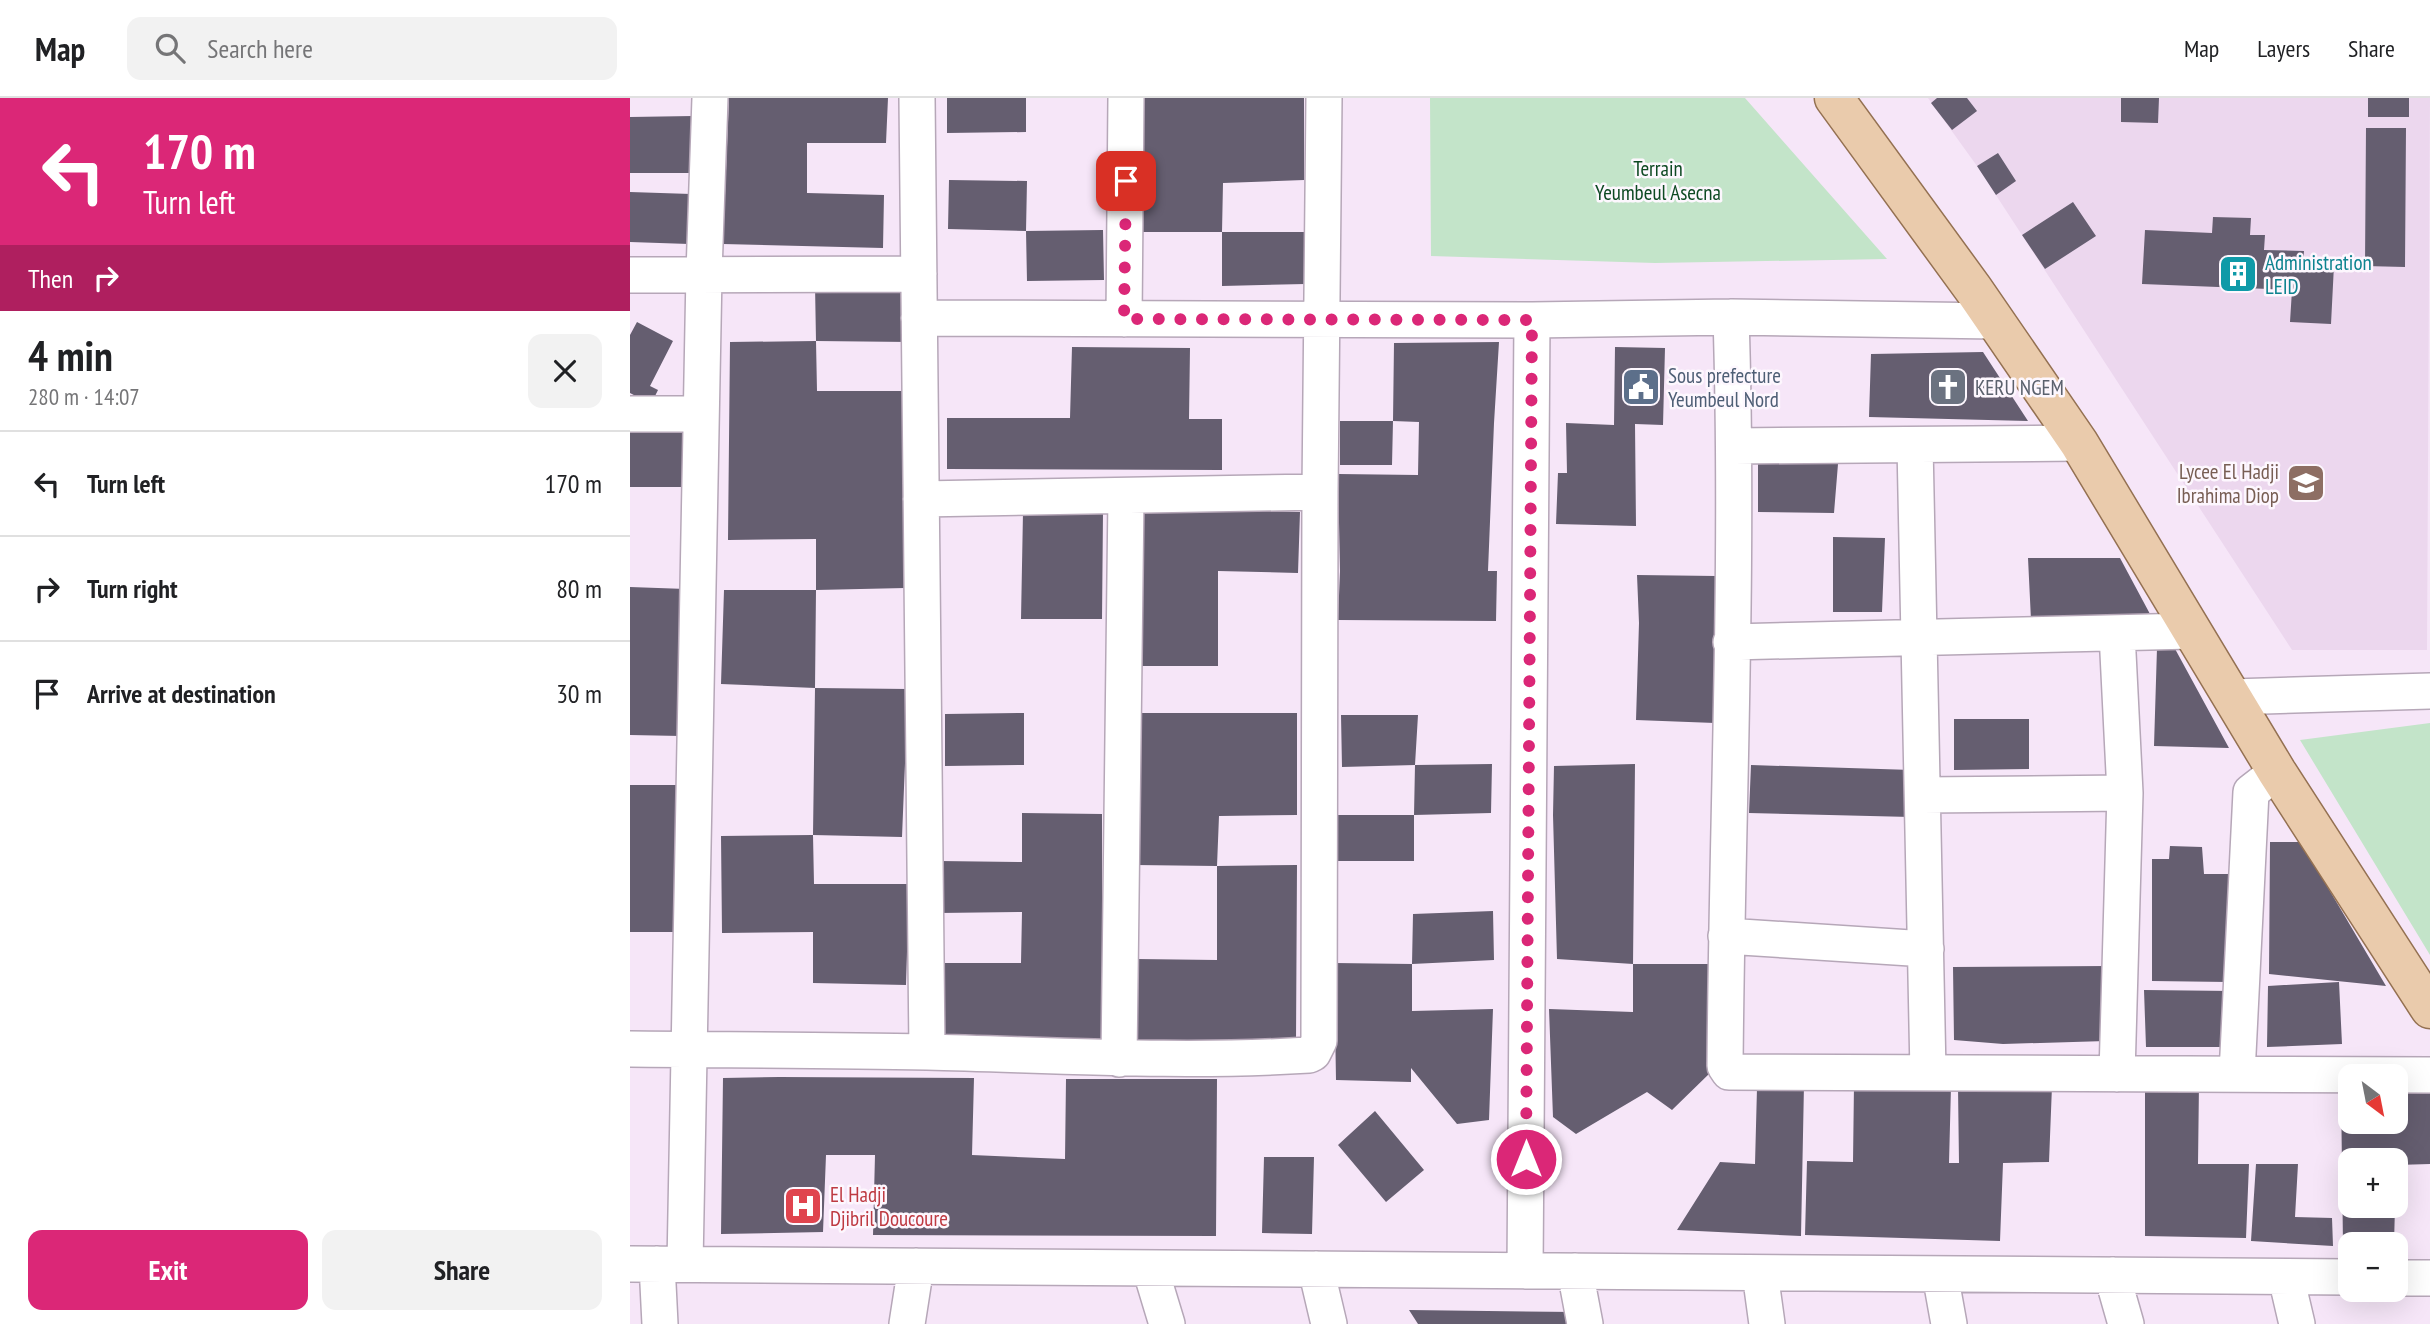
<!DOCTYPE html>
<meta charset="utf-8">
<style>
body{margin:0;font-family:"PT Sans Narrow",sans-serif;background:#f2f2f2;color:#202124;height:100vh;display:flex;flex-direction:column;font-size:26px;white-space:nowrap}
*{box-sizing:border-box;margin:0}
p{font-size:23px;color:#757577}
.icon{flex:none;width:38px;height:38px;fill:none;stroke:currentColor;stroke-width:2;stroke-linecap:round;stroke-linejoin:round}
.map{position:relative;flex:1;overflow:hidden}
.side{display:flex;flex-direction:column;background:#fff;width:630px}
.side>*{flex:none}
.top-card{background:#db2777;color:#fff;overflow:hidden}
.needle{width:46px;rotate:148deg}
.controls{position:absolute;left:1708px;top:966px;display:grid;gap:14px}
.controls a{display:grid;place-items:center;width:70px;height:70px;border-radius:14px;background:#fff;box-shadow:0 7px 28px #0002;font-size:35px}
.pin{position:absolute;display:grid;place-items:center;width:60px;height:60px;color:#fff;margin:-30px;border-radius:14px;box-shadow:0 4px 10px #0006}
.me{position:absolute;width:77px;margin:-38px;rotate:0deg;stroke-linejoin:round;filter:drop-shadow(0 0 5px #0008)}
.turn{display:flex;align-items:center;gap:24px;height:147px;padding:0 28px;font-size:32px}
.turn .icon{width:91px;height:91px;stroke-width:2.5}
.turn b{display:block;font-size:49px;line-height:60px}
.then{display:flex;align-items:center;height:66px;padding:0 28px;background:#0003;gap:14px;font-size:26px}
.round{display:grid;place-items:center;flex:none;width:74px;height:74px;border-radius:14px;background:#f2f2f2}
.head{display:flex;align-items:center;justify-content:space-between;height:119px;padding:0 28px}
h1{font-size:42px;font-weight:600;line-height:52px}
.action{display:flex;gap:14px;margin-top:auto;padding:14px 28px}
.action a{flex:1;height:80px;border-radius:14px;background:#db2777;color:#fff;font-size:28px;font-weight:600;line-height:80px;text-align:center}
.action a+a{background:#f2f2f2;color:#202124}
ul{padding:0;list-style:none}
li{display:flex;align-items:center;gap:21px;height:105px;padding:0 28px;border-top:2px solid #e0e0e0}
li div{flex:1}
li b{display:block;font-size:26px}
li em{font-style:normal}
header{display:flex;align-items:center;gap:42px;box-sizing:border-box;height:98px;padding:0 35px;background:#fff;border-bottom:2px solid #e0e0e0}
header strong{font-size:33px}
nav{display:flex;gap:38px;margin-inline-start:auto;font-size:24px}
.search{width:490px;height:63px;background:#f2f2f2;display:flex;align-items:center;gap:18px;box-sizing:border-box;padding:0 24px;border-radius:14px;color:#757577;font-size:26px}
main{display:flex;flex:1;min-height:0}
.map>svg:first-child{display:block}
.built{fill:#ecd7ee}
.green{fill:#c3e4c9}
.building{fill:#655e70}
.lines{fill:none;stroke-linecap:round;stroke-linejoin:round}
.minor-casing{stroke:#b6a7b8;stroke-width:38}
.major-casing{stroke:#947152;stroke-width:41}
.minor{stroke:#fff;stroke-width:35}
.major{stroke:#eacbac;stroke-width:38}
.route{stroke:#db2777;stroke-width:12;stroke-dasharray:0 21.6}
.labels{text-anchor:middle;dominant-baseline:central;stroke-width:5;stroke-linejoin:round;paint-order:stroke}
.park-label{font-size:21px;fill:#0d4922;stroke:#fdf7fe}
.culture-label{font-size:21px;fill:#0d838f;stroke:#fdf7fe;text-anchor:start}
.service-label{font-size:21px;fill:#4e5e75;stroke:#fdf7fe;text-anchor:start}
.worship-label{font-size:21px;fill:#5b616d;stroke:#fdf7fe;text-anchor:start}
.education-label{font-size:21px;fill:#785e54;stroke:#fdf7fe;text-anchor:end}
.health-label{font-size:21px;fill:#be3a42;stroke:#fdf7fe;text-anchor:start}
</style>
<header>
<strong>Map</strong>
<div class="search"><svg class="icon" aria-label="search" viewBox="0 0 24 24"><circle cx="10" cy="10" r="6"/><path d="M15 15l6 6"/></svg>Search here</div>
<nav><a>Map</a><a>Layers</a><a>Share</a></nav>
</header>
<main>
<section class="side">
<div class="top-card">
<div class="turn"><svg class="icon" aria-label="left" viewBox="0 0 24 24"><path d="M17 20v-9H6M10 6l-5 5 5 5"/></svg><div><b>170 m</b>Turn left</div></div>
<div class="then">Then<svg class="icon" aria-label="right" viewBox="0 0 24 24"><path d="M7 20v-9h11M14 6l5 5-5 5"/></svg></div>
</div>
<div class="head"><div><h1>4 min</h1><p>280 m · 14:07</p></div><a class="round"><svg class="icon" aria-label="close" viewBox="0 0 24 24"><path d="M6 6l12 12M18 6L6 18"/></svg></a></div>
<ul>
<li><svg class="icon" aria-label="left" viewBox="0 0 24 24"><path d="M17 20v-9H6M10 6l-5 5 5 5"/></svg><div><b>Turn left</b></div><em>170 m</em></li>
<li><svg class="icon" aria-label="right" viewBox="0 0 24 24"><path d="M7 20v-9h11M14 6l5 5-5 5"/></svg><div><b>Turn right</b></div><em>80 m</em></li>
<li><svg class="icon" aria-label="arrive" viewBox="0 0 24 24"><path d="M6 21V4h12l-3 4 3 4H6"/></svg><div><b>Arrive at destination</b></div><em>30 m</em></li>
</ul>
<div class="action"><a>Exit</a><a>Share</a></div>
</section>
<div class="map">
<svg width="1800" height="1226" viewBox="0 0 1800 1226">
<rect width="100%" height="100%" fill="#f6e6f8"/>
<!-- built -->
<path class="built" d="M1298,0H1800L1797,552H1662L1347,68Z"/>
<!-- green -->
<path class="green" d="M800,0H1115L1257,161L1025,165L801,158Z
M1800,625V857L1670,642Z"/>
<!-- building -->
<path class="building" d="M99,0H258L256,45H177V95L254,97L253,150L93,146Z
M317,0H396V34L317,35Z
M513,0H674V82L593,85L592,134H511Z
M1307,0H1337L1347,13L1322,32L1301,5Z
M1491,0H1529L1528,25L1491,24Z
M1738,0H1779V19H1738Z
M63,18V75H0V19Z
M1736,30H1776L1775,169L1735,168Z
M1368,55L1386,83L1366,97L1347,68Z
M319,82L397,83L396,133L318,131Z
M0,94L61,96L59,146L0,144Z
M1443,104L1466,138L1415,171L1392,137Z
M1583,119L1621,120L1620,137H1635L1634,152L1674,153L1673,166L1704,167L1701,226L1660,224L1662,192L1512,186L1515,132L1582,135Z
M473,132L474,182L397,183L396,133Z
M592,134H674L675,186L592,188Z
M185,187L281,188L280,244L186,243L187,293H275V490L186,492V441L98,442L100,244L186,243Z
M7,224L43,243L20,288L28,292L21,306L0,295V237Z
M869,244L864,325L858,473H867L866,523L708,522L710,473L708,376L788,377L789,324L763,323L762,367H710V323H763L764,245Z
M442,249L560,250L559,321H592V372L317,371V320H440Z
M985,249L1035,250L1033,327L1005,326L1006,428L926,426L928,375H937L936,325L984,327Z
M1353,254L1398,323L1239,319L1241,256Z
M0,334H58V389H0Z
M1128,364L1208,366L1204,415L1128,414Z
M511,410L670,414L668,475L588,473V568H504Z
M393,414H473L472,521H391Z
M1203,439L1255,440L1252,514H1203Z
M1398,460H1490L1520,516L1401,522Z
M1007,477L1086,478L1085,625L1006,622L1009,525Z
M0,489L56,491L51,638L0,637Z
M94,492H186L185,590L91,586Z
M1544,549L1599,650L1524,648L1527,550Z
M185,590L278,591L272,739L183,737Z
M394,615V667L315,668V616Z
M507,615H667V717L589,718L587,768L506,767Z
M711,617H788L785,667L862,666L861,715L784,717L785,667L712,669Z
M1324,621H1399V671L1324,672Z
M1005,666L1003,866L927,861L923,717L924,668Z
M1121,667L1282,672L1281,719L1119,715Z
M0,687H51L54,834H0Z
M392,715L472,716V942L308,944L310,865H391L392,814L309,815V763L392,764Z
M708,717H784V763H708Z
M183,737L184,786H279L276,887L183,885V834L92,835L91,738Z
M1640,744H1671L1756,888L1639,876Z
M1540,748L1572,749L1574,776H1603L1598,884L1522,883V761H1539Z
M667,767L666,944H505L507,861L587,862V768Z
M863,813L864,862L782,866L783,816Z
M704,865L782,866V913L863,911L859,1022L827,1026L781,970V984L706,982Z
M1003,866H1081V974L1042,1012L1017,994L946,1036L923,1019L919,911L1003,914Z
M1478,868L1476,943L1373,946L1324,942L1323,869Z
M1709,884L1712,946L1637,949L1638,888Z
M1514,892L1602,893L1597,949H1516Z
M149,979L344,980L342,1057L435,1061L436,981H587L586,1138L243,1137L245,1057H196L193,1134L91,1136L93,980Z
M1515,985H1569L1568,1066H1619L1616,1140L1515,1138Z
M1174,986L1171,1138L1047,1132L1090,1064L1125,1066L1127,990Z
M1224,986L1321,988L1319,1065H1329L1328,989L1422,988L1419,1064L1373,1065L1370,1143L1175,1137L1177,1063L1223,1064Z
M1800,989V1066L1766,1067V1062H1720V1108H1765L1764,1146L1713,1147L1711,992H1720V1024H1766V990Z
M745,1013L794,1072L756,1104L708,1047Z
M634,1059H684L682,1136L632,1135Z
M1626,1066H1668L1665,1119L1702,1120L1703,1148L1621,1143Z
M779,1212L944,1214L946,1226H788Z"/>
<g class="lines">
<defs>
<path id="minor" d="M287,0L297,954
M0,177L289,176
M1101,219C1109,469 1097,719 1095,968L1099,974L1800,977
M289,220L902,222L1101,219L1365,223
M494,221L496,0
M0,316H71
M1285,347L1298,975
M1105,348L1449,345
M291,401L690,394
M1487,535L1495,695L1487,976
M1101,544L1562,533
M1602,599L1800,593
M1293,697L1495,695
M1096,838L1296,851
M0,951C99,952 198,952 297,954C425,957 551,965 679,957L683,955L689,943L690,394L694,0
M489,961L496,398
M1607,976L1621,694L1647,674
M0,1166L1720,1179
M27,1166L30,1226
M55,1166L74,175L80,0
M520,1170L537,1226
M686,1171L699,1226
M895,1173L902,222
M945,1173L955,1226
M1130,1175L1137,1226
M1310,1176L1319,1226
M1482,1177L1496,1226
M1656,1179L1667,1226
M1766,1180H1800
M277,1226L286,1168"/>
<path id="major" d="M1204,0L1344,192L1449,345L1647,674L1800,911"/>
</defs>
<!-- minor casing -->
<use href="#minor" class="minor-casing"/>
<!-- major casing -->
<use href="#major" class="major-casing"/>
<!-- minor -->
<use href="#minor" class="minor"/>
<!-- major -->
<use href="#major" class="major"/>
</g>
<g class="lines">
<!-- route -->
<path class="route" d="M496,83L494,221L902,222L896,1061"/>
</g>
<!-- icons -->
<defs>
<symbol id="building-square" viewBox="-11 -11 22 22"><rect x="-9" y="-9" width="18" height="18" rx="4" fill="#0f9aa8" stroke="#fdf7fe"/><path d="M-4-6H4V6H1V3H-1V6H-4ZM-2.5-4.3h1.7v1.8h-1.7ZM.8-4.3h1.7v1.8H.8ZM-2.5-1h1.7V.8h-1.7ZM.8-1h1.7V.8H.8Z" fill="#fff"/></symbol>
<symbol id="civic-square" viewBox="-11 -11 22 22"><rect x="-9" y="-9" width="18" height="18" rx="4" fill="#5c6f8a" stroke="#fdf7fe"/><path d="M-.6-6.5H3V-4.5H.6V-3L4-1V1h2V6H-6V1h2V-1L-.6-3ZM-1.2 2.5V6h2.4V2.5Z" fill="#fff"/></symbol>
<symbol id="church-square" viewBox="-11 -11 22 22"><rect x="-9" y="-9" width="18" height="18" rx="4" fill="#6b7280" stroke="#fdf7fe"/><path d="M-1.2-6h2.4v3.5h3.3v2.4h-3.3V6h-2.4V-.1h-3.3v-2.4h3.3Z" fill="#fff"/></symbol>
<symbol id="school-square" viewBox="-11 -11 22 22"><rect x="-9" y="-9" width="18" height="18" rx="4" fill="#8d6e63" stroke="#fdf7fe"/><path d="M0-5L7-2L0 1L-7-2ZM-4 1L0 2.5L4 1V4Q0 6-4 4Z" fill="#fff"/></symbol>
<symbol id="hospital-square" viewBox="-11 -11 22 22"><rect x="-9" y="-9" width="18" height="18" rx="4" fill="#e0444e" stroke="#fdf7fe"/><path d="M-5-5h3v3.5h4V-5h3V5h-3V1.5h-4V5h-3Z" fill="#fff"/></symbol>
</defs>
<g fill-rule="evenodd">
<use href="#building-square" x="1586" y="154" width="44" height="44"/>
<use href="#civic-square" x="989" y="267" width="44" height="44"/>
<use href="#church-square" x="1296" y="267" width="44" height="44"/>
<use href="#school-square" x="1654" y="363" width="44" height="44"/>
<use href="#hospital-square" x="151" y="1086" width="44" height="44"/>
</g>
<g class="labels">
<!-- park labels -->
<g class="park-label">
<text x="1028" y="70">Terrain<tspan x="1028" dy="24">Yeumbeul Asecna</tspan></text>
</g>
<!-- culture labels -->
<g class="culture-label">
<text x="1635" y="164">Administration<tspan x="1635" dy="24">LEID</tspan></text>
</g>
<!-- service labels -->
<g class="service-label">
<text x="1038" y="277">Sous prefecture<tspan x="1038" dy="24">Yeumbeul Nord</tspan></text>
</g>
<!-- worship labels -->
<g class="worship-label">
<text x="1345" y="289">KERU NGEM</text>
</g>
<!-- education labels -->
<g class="education-label">
<text x="1649" y="373">Lycee El Hadji<tspan x="1649" dy="24">Ibrahima Diop</tspan></text>
</g>
<!-- health labels -->
<g class="health-label">
<text x="200" y="1096">El Hadji<tspan x="200" dy="24">Djibril Doucoure</tspan></text>
</g>
</g>
</svg>
<div class="controls">
<a><svg class="needle" viewBox="-14 -14 28 28"><path d="M0-13l5 13h-10z" fill="#e53935"/><path d="M0 13l5-13h-10z" fill="#757577"/></svg></a>
<a>+</a>
<a>−</a>
</div>
<div class="pin" style="left:496px;top:83px;background:#d93025"><svg class="icon" aria-label="arrive" viewBox="0 0 24 24"><path d="M6 21V4h12l-3 4 3 4H6"/></svg></div>
<svg class="me" style="left:896px;top:1061px" viewBox="-20 -20 40 40"><circle r="17" fill="#db2777" stroke="#fff" stroke-width="3"/><path d="M0-11L8 9 0 5-8 9z" fill="#fff"/></svg>
</div>
</main>
